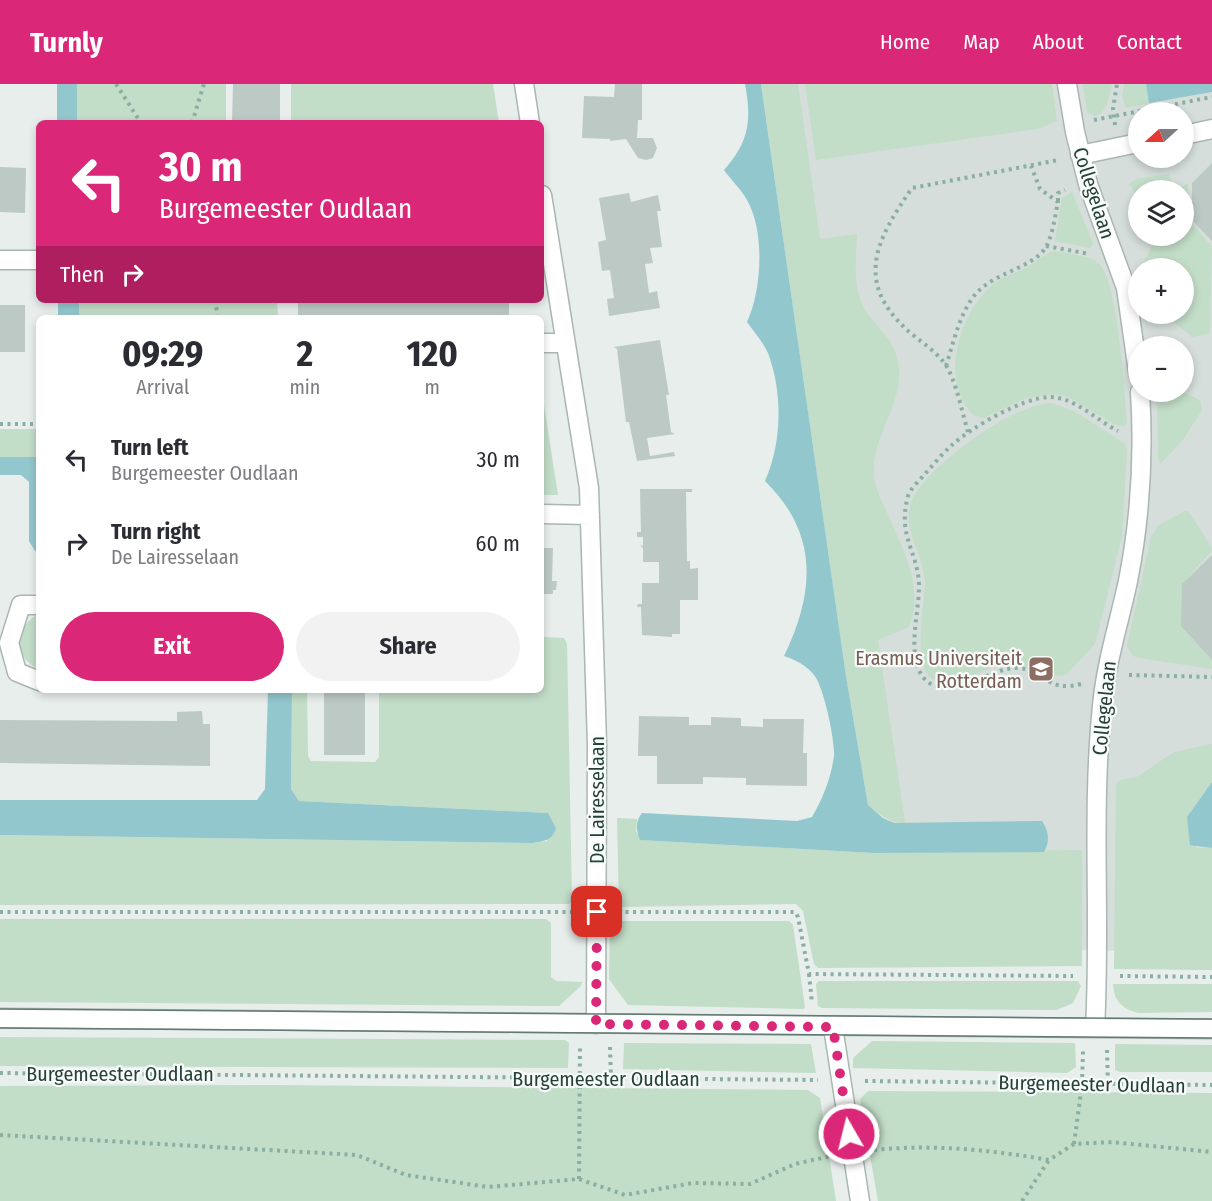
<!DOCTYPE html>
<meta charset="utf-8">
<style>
body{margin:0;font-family:"Fira Sans Condensed",sans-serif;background:#f2f2f3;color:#2b2b33;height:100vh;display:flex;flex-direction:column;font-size:22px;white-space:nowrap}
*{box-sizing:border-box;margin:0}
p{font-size:20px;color:#7c7c81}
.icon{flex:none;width:33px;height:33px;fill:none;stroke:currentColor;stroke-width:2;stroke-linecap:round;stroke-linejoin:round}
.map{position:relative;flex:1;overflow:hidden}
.sheet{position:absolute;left:36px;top:231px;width:508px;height:378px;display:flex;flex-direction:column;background:#fff;border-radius:9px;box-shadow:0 3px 9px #0003}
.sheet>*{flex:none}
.top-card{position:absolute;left:36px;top:36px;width:508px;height:183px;border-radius:9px;box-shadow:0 3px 9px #0003;background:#db2777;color:#fff;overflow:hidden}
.needle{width:39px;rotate:249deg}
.buttons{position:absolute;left:1128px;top:18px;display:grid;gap:12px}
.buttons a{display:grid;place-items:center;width:66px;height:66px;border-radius:50%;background:#fff;box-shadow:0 3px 9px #0003;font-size:30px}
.pin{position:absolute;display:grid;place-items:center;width:51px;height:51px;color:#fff;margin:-26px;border-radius:12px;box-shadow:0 3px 9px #0006}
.me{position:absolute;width:66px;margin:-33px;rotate:352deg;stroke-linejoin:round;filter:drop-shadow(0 0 4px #0008)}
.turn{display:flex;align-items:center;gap:21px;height:126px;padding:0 24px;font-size:27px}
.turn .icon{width:78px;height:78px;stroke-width:2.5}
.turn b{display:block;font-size:42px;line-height:51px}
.then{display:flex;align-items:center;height:57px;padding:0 24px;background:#0003;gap:12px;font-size:22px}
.eta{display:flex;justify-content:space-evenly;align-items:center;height:102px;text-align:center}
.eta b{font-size:36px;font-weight:700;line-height:42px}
.action{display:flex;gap:12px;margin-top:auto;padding:12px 24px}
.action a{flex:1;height:69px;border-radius:36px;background:#db2777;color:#fff;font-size:24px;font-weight:700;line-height:69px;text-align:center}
.action a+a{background:#f2f2f3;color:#2b2b33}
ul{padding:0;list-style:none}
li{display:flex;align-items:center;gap:18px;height:84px;padding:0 24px}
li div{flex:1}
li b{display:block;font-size:22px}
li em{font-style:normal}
header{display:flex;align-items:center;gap:36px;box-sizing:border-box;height:84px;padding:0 30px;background:#db2777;color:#fff}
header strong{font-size:28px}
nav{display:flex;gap:33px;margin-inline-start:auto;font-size:21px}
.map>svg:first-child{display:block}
.built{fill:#d5deda;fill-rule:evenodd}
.green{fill:#c2ddc8}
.water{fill:#93c7ce}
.building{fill:#bcc9c4}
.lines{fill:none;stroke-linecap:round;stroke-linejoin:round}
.minor-casing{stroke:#a9b6b2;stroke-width:21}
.path{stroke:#8aafa2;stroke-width:4;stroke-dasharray:3 4.5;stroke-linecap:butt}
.minor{stroke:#fff;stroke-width:18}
.tram{stroke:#617b73;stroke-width:1.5}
.route{stroke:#db2777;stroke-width:10;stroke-dasharray:0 18}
.labels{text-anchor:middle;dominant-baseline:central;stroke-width:4.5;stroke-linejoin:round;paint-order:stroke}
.street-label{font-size:20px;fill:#264038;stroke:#f7fbf9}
.education-label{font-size:20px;fill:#785e54;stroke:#f7fbf9;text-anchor:end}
</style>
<header>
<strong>Turnly</strong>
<nav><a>Home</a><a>Map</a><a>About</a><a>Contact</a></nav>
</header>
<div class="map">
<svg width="1212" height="1117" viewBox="0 0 1212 1117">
<rect width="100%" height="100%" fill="#e7eeeb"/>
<!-- built -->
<path class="built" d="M792,0H1212V869L907,862ZM1138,28H1184V74H1138ZM1138,106H1184V152H1138ZM1138,184H1184V230H1138ZM1138,262H1184V308H1138Z"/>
<!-- green -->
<path class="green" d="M77,0H226V39H77Z
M291,0H493L499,39H291Z
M761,0H798L820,155L857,150C856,178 851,209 870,233C883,249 894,258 898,278C906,319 870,352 874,392C875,403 880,413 884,422C900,460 926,502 909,543L878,556L905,739C888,739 880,731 868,721L846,592Z
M805,0H1052L1057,37L1038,45L816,76Z
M1083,0H1112L1108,17L1102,29L1094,32L1087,28Z
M1124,0H1146L1149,19L1126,24L1122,12Z
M1169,90L1171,96L1166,106H1138V112L1129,100L1136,95Z
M1188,99L1189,136L1212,163L1210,249L1192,253L1164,230H1184V184H1141L1157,152H1184V106H1177Z
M1072,108L1093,160L1090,164L1055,157L1062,114Z
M1055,167C1068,170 1090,171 1099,180C1118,197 1125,311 1127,340L1123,342L1114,340L1068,313L1053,310L1026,314L984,334L973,331C939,296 959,232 991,202C1002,192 1018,189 1031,181C1039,176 1046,169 1055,167Z
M79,216H277L278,234H79Z
M542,308L558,411H542Z
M1157,308H1182L1200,316L1202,326L1182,357L1160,380L1158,374Z
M1052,319L1076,328L1125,360L1127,367L1122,452L1095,560L1067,590L1062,592C1040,590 1023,576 1001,581C981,585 951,608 931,594C912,580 925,520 925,498C924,470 899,442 913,414C932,379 1012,320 1052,319Z
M0,345H39V373H0Z
M1185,427H1188L1211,462L1212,467L1182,500L1181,542L1212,576V585L1140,574L1133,572L1127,562L1151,453L1159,441Z
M39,530V585C12,575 15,540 39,530Z
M542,553L564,554L567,560L572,817L569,820L0,821V751L532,759L547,757L548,729L299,717L291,705L292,606H307L308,672L311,677L375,678L379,673V606H542Z
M1212,660V698L1187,733L1196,764H1212V886L1114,885L1116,700L1120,696L1137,693L1174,668Z
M617,734L637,735L636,747L641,756L873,769L1082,766V882L818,884L814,880L803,827L796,820L619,823Z
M0,835H546L551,839V893L556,897L582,898L581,902L559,922L0,918Z
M615,837H789L793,841L805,923L804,925L628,921L609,895L610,841Z
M819,897H1078L1081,902L1073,919L1057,926L822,924L818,922L816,900Z
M1113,900H1212V928L1138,929C1121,924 1114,917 1113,900Z
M0,953L565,956L569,959L568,984L0,982Z
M872,957L1075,959L1076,983L1067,989L853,984V974Z
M624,959L811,960L816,989L623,985Z
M1115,960L1212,961V988H1120L1115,986Z
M275,1001L808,1006L820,1014L836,1117H0V1002Z
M868,1007L1212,1009V1117H878L860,1015Z"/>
<!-- water -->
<path class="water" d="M57,0H77V39H57Z
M745,0H761L846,592L868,721L883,734L894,739L1042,737C1049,747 1050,757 1044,768L873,769L640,756C636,746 635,738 642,729L797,737L812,733C823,714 831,694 834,672C835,657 824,603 814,591C806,581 796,576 784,572C815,508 819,450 765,397C782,359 783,309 768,269C763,258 754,248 747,238C762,206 765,147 747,116C741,105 731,96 724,86C749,58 752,36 745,0Z
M1146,0H1212V8L1149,19Z
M58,216H79V234H58Z
M0,373H39V467H35L29,457V398L21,391H0Z
M268,606H292L291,705L299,717L548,729L556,744C552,757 544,757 532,759L0,751V716H257L265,705Z
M1212,698V764L1190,761L1187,733Z"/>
<!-- building -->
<path class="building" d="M233,0H280V39H232Z
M615,0H642V36H638L637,54H653L657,64L653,74L646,76L638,74L626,55L610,57V55L582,54L584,12L614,13Z
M1212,79V157L1192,136V99Z
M0,83L26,84L25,129L0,128Z
M629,109L631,118L658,111L661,127H657L662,163L650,164L653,179L645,180L649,209L657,207L660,224L609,232L607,215L614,214L610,186L602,187L598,158L606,156L599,114Z
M298,216H509V232H298Z
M0,221H25V268H0Z
M660,256L669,311H666L671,348L675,350L647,354L650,372L674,368L675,372L637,377L629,338H626L617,265L614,263Z
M640,405H692V408H686L687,477H690V485L698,484V516H680V550H672V553L642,551L641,523H637L638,520H642V499H659V478H643V464L640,461L643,462V453H637V448H641Z
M542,464H553L552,497H557L556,506H553V510H542Z
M1212,471V576L1181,542L1182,500Z
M324,606H365V671H324Z
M202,627L203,640H210V682L0,679V636L177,637V628Z
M639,632L689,633V641H711V633L741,634V642L763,643V635H804L803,669H807V702L746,701V694L703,693V700H657V672H638Z"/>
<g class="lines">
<defs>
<path id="minor" d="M524,0L530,39
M1067,0L1075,48L1088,100L1126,204L1138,288
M1184,51L1212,45
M1080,71L1138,59
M542,111L589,404L597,660L596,940
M0,176H39
M542,259H565
M542,430L590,431
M39,521H21L9,559L17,588L39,597
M0,934L1212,945
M833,943L860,1117
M1095,944C1101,837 1091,729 1102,622C1106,579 1119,539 1128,497C1140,436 1144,370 1140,308"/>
</defs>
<!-- minor casing -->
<use href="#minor" class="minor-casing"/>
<!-- path -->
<path class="path" d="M116,0L141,39
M1094,36L1212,13
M192,39L204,0
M1115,41L1113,25L1117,0
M1058,117V109L1065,106
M1046,162L1090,170
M215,216L218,234
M946,282C953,260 958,236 971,216C989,188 1032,186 1046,163C1053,150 1055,132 1058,118L1040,105L1031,82
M0,340H39
M968,348C962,328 957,301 947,283C939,269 918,256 906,245C854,196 877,155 912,104L1059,76
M1129,591L1212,593
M1081,600C1046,609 1046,586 1018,584C989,583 961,614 931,600C923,596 918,586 916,578C911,553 919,526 919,501C918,467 897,453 908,412C910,405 919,397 924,391C933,381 942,370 952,361C972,343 1022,314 1049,313C1075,313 1096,336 1118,347
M0,828H574
M618,828H795L798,833L809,890L1073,892
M809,890L812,919
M1120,892L1212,893
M610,963L611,995
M1107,966L1108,1001
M0,989L818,996
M865,997L1212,1001
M0,1051L357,1071L406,1091L488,1103L579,1095L625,1111L693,1099L750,1100L795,1080L831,1072
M1074,1060L1082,1000L1083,967
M874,1066C934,1060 991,1066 1049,1076L1074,1060L1112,1058L1212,1068
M579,1095L580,962
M1022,1117L1049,1076"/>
<!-- minor -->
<use href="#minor" class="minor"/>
<!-- tram -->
<path class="tram" d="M0,925L1212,935
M0,944L1212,954"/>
</g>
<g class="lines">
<!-- route -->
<path class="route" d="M597,828L596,940L833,943L849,1050"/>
</g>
<!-- icons -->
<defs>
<symbol id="university-square" viewBox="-11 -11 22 22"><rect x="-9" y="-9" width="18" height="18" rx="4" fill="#8d6e63" stroke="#f7fbf9"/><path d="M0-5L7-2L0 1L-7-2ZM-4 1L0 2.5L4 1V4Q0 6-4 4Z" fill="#fff"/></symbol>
</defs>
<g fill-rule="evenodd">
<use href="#university-square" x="1026" y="570" width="30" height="30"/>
</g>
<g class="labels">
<!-- street labels -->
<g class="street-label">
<text transform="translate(1094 109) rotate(72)">Collegelaan</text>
<text transform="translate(1104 624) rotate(-84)">Collegelaan</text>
<text transform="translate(597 716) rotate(-90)">De Lairesselaan</text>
<text x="120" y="990">Burgemeester Oudlaan</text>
<text x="606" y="995">Burgemeester Oudlaan</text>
<text transform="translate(1092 1000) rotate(1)">Burgemeester Oudlaan</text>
</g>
<!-- education labels -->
<g class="education-label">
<text x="1022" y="574">Erasmus Universiteit<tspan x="1022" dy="23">Rotterdam</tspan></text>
</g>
</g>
</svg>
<div class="buttons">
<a><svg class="needle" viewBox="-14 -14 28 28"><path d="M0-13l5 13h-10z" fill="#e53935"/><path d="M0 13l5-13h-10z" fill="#7c7c81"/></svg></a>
<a><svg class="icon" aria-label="layers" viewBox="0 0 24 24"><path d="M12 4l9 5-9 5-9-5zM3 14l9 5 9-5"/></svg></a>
<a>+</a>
<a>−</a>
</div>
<div class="pin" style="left:597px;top:828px;background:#d93025"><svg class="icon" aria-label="arrive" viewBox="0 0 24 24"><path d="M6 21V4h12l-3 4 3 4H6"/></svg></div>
<svg class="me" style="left:849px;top:1050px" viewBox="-20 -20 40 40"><circle r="17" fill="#db2777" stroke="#fff" stroke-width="3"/><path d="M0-11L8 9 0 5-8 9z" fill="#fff"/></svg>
<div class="top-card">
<div class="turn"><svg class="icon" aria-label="left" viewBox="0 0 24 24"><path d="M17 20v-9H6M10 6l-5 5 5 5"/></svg><div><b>30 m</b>Burgemeester Oudlaan</div></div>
<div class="then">Then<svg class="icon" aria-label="right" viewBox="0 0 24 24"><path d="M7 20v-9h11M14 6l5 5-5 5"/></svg></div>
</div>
<section class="sheet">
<div class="eta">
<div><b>09:29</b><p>Arrival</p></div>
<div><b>2</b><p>min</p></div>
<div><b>120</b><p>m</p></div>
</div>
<ul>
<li><svg class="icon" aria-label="left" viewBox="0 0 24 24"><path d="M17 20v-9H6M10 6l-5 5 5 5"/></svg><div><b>Turn left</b><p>Burgemeester Oudlaan</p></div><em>30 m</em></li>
<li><svg class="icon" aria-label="right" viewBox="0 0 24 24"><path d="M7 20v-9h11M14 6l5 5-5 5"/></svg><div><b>Turn right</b><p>De Lairesselaan</p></div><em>60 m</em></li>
</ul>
<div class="action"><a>Exit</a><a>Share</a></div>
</section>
</div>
